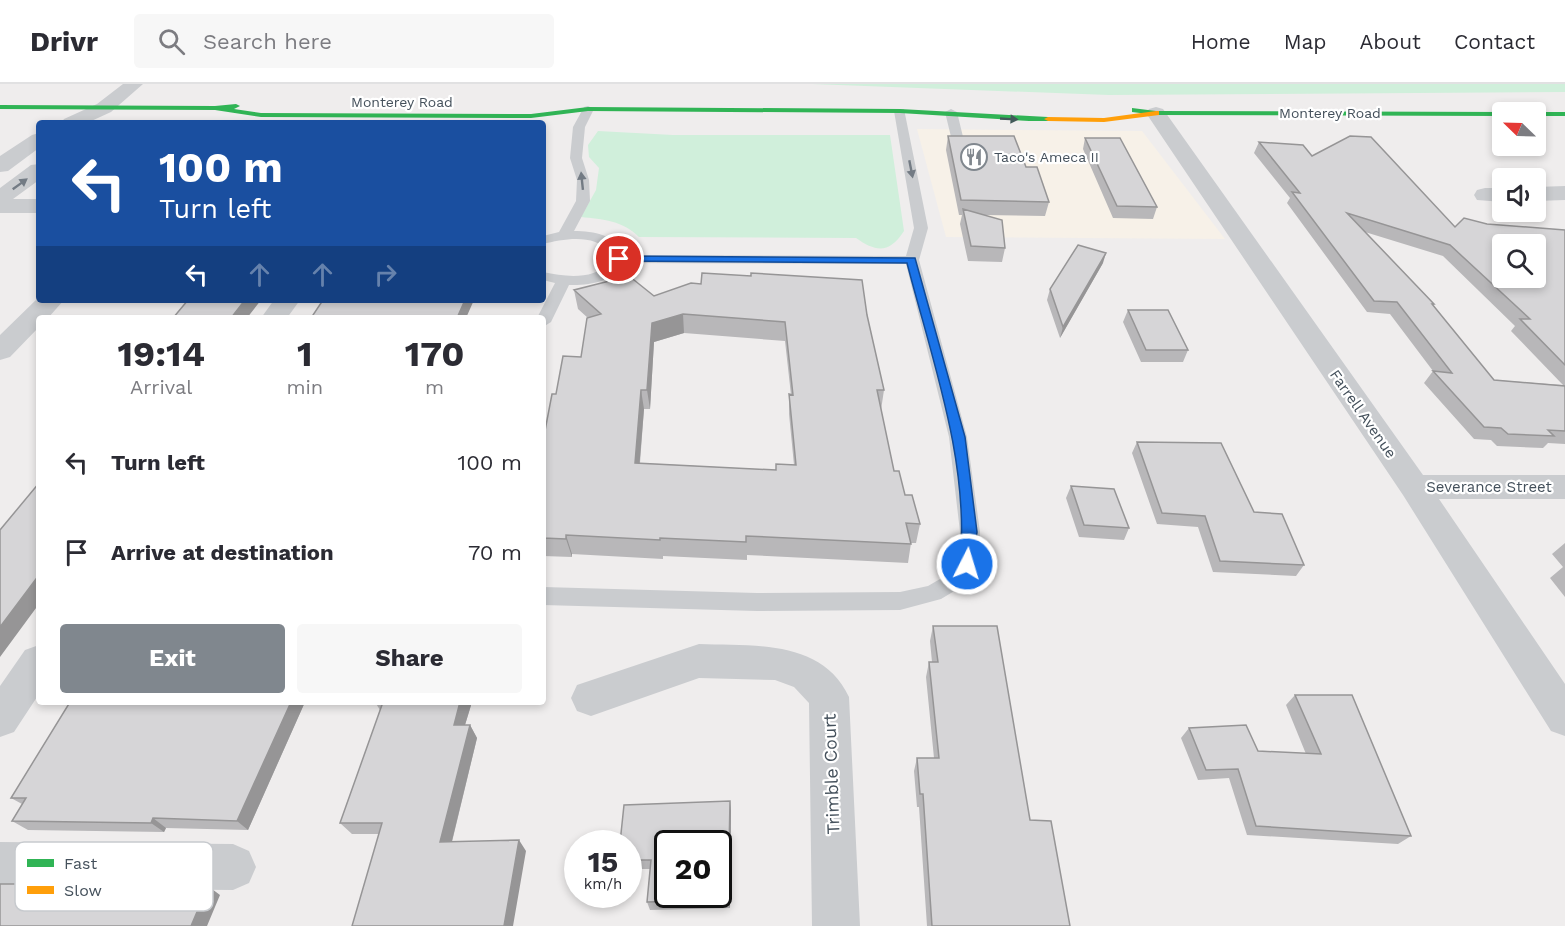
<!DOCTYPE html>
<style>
body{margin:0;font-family:"Work Sans",sans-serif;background:#f7f7f7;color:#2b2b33;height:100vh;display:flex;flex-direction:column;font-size:22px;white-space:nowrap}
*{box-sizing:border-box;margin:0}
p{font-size:20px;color:#7c7c81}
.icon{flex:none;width:33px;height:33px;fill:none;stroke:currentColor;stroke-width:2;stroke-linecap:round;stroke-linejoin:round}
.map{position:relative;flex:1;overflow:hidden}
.drawer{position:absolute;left:36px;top:231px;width:510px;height:390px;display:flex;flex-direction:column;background:#fff;border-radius:6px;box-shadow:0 3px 9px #0003}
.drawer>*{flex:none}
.banner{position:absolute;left:36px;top:36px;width:510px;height:183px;border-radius:6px;box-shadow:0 3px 9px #0003;background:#1a4fa0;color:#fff;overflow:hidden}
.needle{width:39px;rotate:293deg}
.fabs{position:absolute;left:1492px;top:18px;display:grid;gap:12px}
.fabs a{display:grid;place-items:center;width:54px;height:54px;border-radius:6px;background:#fff;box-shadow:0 3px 9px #0003;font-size:30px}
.speed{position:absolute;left:564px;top:746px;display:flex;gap:12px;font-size:30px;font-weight:700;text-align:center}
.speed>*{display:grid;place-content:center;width:78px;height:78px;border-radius:50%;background:#fff;box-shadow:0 3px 9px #0003;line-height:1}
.speed small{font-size:15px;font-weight:400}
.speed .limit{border:3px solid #111;border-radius:9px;background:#fff;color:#111}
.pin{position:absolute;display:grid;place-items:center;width:51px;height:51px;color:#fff;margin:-26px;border:3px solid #fff;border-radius:50%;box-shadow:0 2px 6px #0007}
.me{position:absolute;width:66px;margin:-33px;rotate:5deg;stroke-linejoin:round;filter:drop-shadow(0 0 4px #0008)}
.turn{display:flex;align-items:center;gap:21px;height:126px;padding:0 24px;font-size:27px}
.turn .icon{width:78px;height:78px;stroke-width:2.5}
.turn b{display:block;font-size:42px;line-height:51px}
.lanes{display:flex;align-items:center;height:57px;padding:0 24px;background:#0003;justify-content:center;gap:30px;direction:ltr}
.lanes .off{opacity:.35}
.eta{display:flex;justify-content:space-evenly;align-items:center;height:102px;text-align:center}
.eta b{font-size:36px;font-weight:700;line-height:42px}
.primary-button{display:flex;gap:12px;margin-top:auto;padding:12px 24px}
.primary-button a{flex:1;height:69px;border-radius:6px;background:#80878e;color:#fff;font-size:24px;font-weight:700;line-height:69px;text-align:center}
.primary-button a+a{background:#f7f7f7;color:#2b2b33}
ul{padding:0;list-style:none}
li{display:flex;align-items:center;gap:18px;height:90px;padding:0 24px}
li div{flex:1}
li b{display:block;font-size:22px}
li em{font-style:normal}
header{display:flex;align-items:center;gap:36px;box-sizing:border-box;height:84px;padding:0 30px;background:#fff;border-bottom:2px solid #e1e1e2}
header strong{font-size:28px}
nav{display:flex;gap:33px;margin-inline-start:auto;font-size:21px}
.search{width:420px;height:54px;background:#f7f7f7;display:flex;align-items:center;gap:15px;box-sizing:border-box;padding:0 21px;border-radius:6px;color:#7c7c81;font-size:22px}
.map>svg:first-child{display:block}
.commercial{fill:#f7f1e8}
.green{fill:#d0efdb}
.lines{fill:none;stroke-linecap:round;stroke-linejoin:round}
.lane{fill:#cacccf;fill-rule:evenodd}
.street{fill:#cacccf;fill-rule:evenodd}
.fast{fill:#30b455;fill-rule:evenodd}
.slow{fill:#ff9f0a;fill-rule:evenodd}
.wall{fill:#b8b7b9;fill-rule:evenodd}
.shaded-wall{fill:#969596}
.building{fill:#d6d5d7;stroke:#969596;stroke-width:1.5;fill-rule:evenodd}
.oneway{fill:#425a5a}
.oneway2{fill:#737b84}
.route{fill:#1a73e8;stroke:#114b97;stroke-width:1.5}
.labels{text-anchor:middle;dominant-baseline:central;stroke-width:4.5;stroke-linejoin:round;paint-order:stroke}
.far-street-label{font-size:14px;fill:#44505b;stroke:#fff}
.far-poi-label{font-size:14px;fill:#44505b;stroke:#fff;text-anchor:start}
.street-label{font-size:15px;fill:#44505b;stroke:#fff}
.near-street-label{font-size:18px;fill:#44505b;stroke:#fff}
.key{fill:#fff;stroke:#c7cace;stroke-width:1.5}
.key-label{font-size:16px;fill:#44505b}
</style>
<header>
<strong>Drivr</strong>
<div class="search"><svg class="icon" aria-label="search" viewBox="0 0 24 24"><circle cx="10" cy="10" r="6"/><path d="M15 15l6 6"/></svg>Search here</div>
<nav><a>Home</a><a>Map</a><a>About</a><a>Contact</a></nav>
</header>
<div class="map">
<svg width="1565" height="842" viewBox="0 0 1565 842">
<rect width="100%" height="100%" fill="#efeded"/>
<!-- commercial -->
<path class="commercial" d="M917,45L1142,47L1225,155L946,153Z"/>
<!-- green -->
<path class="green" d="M812,0H1565V8L1109,11Z
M598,47L673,51H890L904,147C889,170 876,168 856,154L639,153C624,137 602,135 581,133L596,106L599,84L589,73L588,61Z"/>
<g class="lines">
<!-- lane -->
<path class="lane" d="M588,22L594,25L585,43L582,74L589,96L590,117L574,147C594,147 616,151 625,171L906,172L914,144L894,27L896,25H904L928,144L919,176L967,353L980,448L977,480L974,486L961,503L941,515L900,526L757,527L543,521V503L757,509L900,508L928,502L947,491L957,478L960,448L949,353L906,180L626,179C616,197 588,202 569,201L551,238L543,243V234H537L555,199L543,196V188C567,193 591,196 612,179L610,169C595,149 564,155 543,160V152L559,148L576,117L577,96L570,74L573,43L584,23Z
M951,25L957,28L964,57L962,60L958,61L952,57L945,28Z"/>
<!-- street -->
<path class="street" d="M123,0H143L111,28L87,39H61L64,35L97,20Z
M1156,23L1163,25L1423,391H1565V415H1439L1565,600V652L1551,647L1403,411L1146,29L1149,25Z
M39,49V64L8,87L0,88V72L32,51Z
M39,80V96L13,115H39V129H0V104L31,81Z
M1565,102V116L1536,117V103Z
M1485,104H1503V118L1477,116L1474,111L1477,106Z
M39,213V216H64L48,234H39V243L10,273L0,276V251Z
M274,216H300L287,234H261Z
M699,560C753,562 822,555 849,613L860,842H812L809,619L794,603L775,596L699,594L591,632L577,627L571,614L577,601Z
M39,561V610L14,648L0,653V602L25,566Z
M0,758L233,760L249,767L256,783L249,799L233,806L0,804Z"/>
<!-- fast -->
<path class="fast" d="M236,20L240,22L234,25L261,29L531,30L588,23L900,25L1048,33L1052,35L1048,37H1029L900,29L588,27L531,34L261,33L215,26L0,25V21L215,22Z
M1132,24L1156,27L1506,28H1503V32L1156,31L1132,28Z
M1533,28H1565V32H1536V28Z"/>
<!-- slow -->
<path class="slow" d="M1156,27H1159V31L1104,38L1048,37L1044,35L1048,33L1104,34Z"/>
</g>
<!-- wall -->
<path class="wall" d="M948,52L1026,83L1049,118L1045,132L984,131L1005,164L1002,178L968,177L960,140L962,131H959L946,66Z
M1085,54L1157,123L1153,135L1113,134L1083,65Z
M1259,58L1312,72L1455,143L1487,140L1565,146V360L1548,359L1543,364L1497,362L1491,356L1474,355L1424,299L1433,287L1390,230L1367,228L1287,119L1290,114L1254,69ZM1365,148L1443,172L1515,242L1511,247L1563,301L1494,296L1433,221L1434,220Z
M1103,179L1060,254L1047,216L1050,205Z
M574,206L654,212L867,231L884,306L881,326L894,387L905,411L920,440L916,459H911L908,479L747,471V476L663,472V475L572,470V473L543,472V357L556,310L581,273L588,234L578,225ZM684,249L785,257L791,311L789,310V330L794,381L776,380V386L640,379L644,325H650L654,258Z
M1128,226L1188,266L1183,278H1141L1123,238Z
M1137,358L1254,428L1304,481L1296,492L1213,488L1198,443L1157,440L1132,369Z
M1071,402L1129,444L1124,456L1079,453L1066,414Z
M1565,459V513L1550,494L1563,483L1552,470Z
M933,542L1030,736L1070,842H927L919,723H917L914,687L917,674H934L926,593L929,578H932L930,557Z
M1295,611L1411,752L1398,760L1247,751L1229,694L1198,696L1181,654L1189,644L1258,667L1306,670L1286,621Z
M70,618H305L248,746L166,744L164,748L28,746L12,737L22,720L11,714Z
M375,618H472L465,641H470L477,654L452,758L526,767L379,750H352L340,739L380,626Z
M730,717L731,727L730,824L650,826L647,818L650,785H628V759Z"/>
<!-- shaded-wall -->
<path class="shaded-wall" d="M1106,169L1103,179L1060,254L1063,243Z
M245,216H261L247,234H231Z
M465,216H474L466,234H457Z
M683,230L684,249L654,258L650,325L647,306L652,239Z
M641,306L644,325L638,398L635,379Z
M566,451L572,470V473L566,455Z
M39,491V520L0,573V543Z
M291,618H305L248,746L237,737Z
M460,618H472L461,654L454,641Z
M470,641L477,654L449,769L440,758Z
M730,717L731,727L730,824L728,816Z
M153,734L166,744L164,748L151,739Z
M519,756L526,767L513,842H504Z
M28,800L44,808L24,807Z
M208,802L220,811L207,842H191Z"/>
<!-- building -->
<path class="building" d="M948,52H1014L1026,83H1037L1049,118L961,116Z
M1350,52L1371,53L1455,143L1464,134L1487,140L1565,146V281L1520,235H1530L1450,161L1347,129L1434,220H1432L1494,296L1565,302V347L1548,346L1554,352L1508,350L1501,344L1484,343L1433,287L1452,289L1397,218L1374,217L1292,108L1300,109L1259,58L1303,61L1312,72ZM1503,160H1536V194H1503Z
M1085,54H1120L1157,123L1117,122Z
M963,125L1002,136L1005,164L971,162Z
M1078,161L1106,169L1063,243L1050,205Z
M702,189L751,192V189L862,196L867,231L884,306H877L894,387H899L905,411H912L920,440L906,439L911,460L746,452V458L660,454V456L566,451V455L543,454V357L552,310H556L563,272L581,273L587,234L601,230L574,206L629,192L654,212L691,199L701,200ZM683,230L785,238L793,311L789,310L796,381L776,380V386L635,379L641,306H647L652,239Z
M188,216H245L231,234H173Z
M323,216H465L457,234H311Z
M1128,226H1168L1188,266H1146Z
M1137,358L1221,359L1254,428L1282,430L1304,481L1220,477L1205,432L1162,429Z
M39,399V491L0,543V446Z
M1071,402L1114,405L1129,444L1084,441Z
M933,542H997L1030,736L1051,737L1070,842H932L923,710H920L917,674H939L929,578H938Z
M1295,611H1352L1411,752L1256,742L1238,685L1206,686L1189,644L1246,641L1258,667L1321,670Z
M70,618H291L237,737L153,734L151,739L12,737L26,714H11Z
M383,618H460L454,641H470L440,758L519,756L504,842H352L382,739H340Z
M730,717L728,816L647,818L651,776H628V759H620L624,721ZM668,759H718V810H668Z
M0,800H28L24,807H133L135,803L208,802L191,842H0Z"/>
<!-- one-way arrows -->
<defs><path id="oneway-solid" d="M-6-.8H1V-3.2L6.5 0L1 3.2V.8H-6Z" transform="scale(1.5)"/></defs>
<use class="oneway" href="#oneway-solid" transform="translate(1009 35) rotate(3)"/>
<g class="oneway2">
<use href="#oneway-solid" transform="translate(911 85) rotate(79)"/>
<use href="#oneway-solid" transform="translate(582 97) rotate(-96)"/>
<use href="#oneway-solid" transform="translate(20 100) rotate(-36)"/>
</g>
<!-- route -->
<path class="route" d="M619,172L915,174L965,353L977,448L972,484H962L960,480C970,379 932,276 907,179L616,177L614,175Z"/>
<!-- icons -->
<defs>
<symbol id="restaurant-ring" viewBox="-11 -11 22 22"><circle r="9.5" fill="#fff" stroke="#80878e" stroke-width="1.5"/><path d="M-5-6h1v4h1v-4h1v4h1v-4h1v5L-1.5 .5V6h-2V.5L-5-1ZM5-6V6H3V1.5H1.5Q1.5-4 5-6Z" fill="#80878e"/></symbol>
</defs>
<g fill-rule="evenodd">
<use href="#restaurant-ring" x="959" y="58" width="30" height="30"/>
</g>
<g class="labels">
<!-- far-street labels -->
<g class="far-street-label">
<text x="402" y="18">Monterey Road</text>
<text x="1330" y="29">Monterey Road</text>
</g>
<!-- far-poi labels -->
<g class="far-poi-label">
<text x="994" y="73">Taco's Ameca II</text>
</g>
<!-- street labels -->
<g class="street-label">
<text transform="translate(1363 330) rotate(55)">Farrell Avenue</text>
<text x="1489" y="403">Severance Street</text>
</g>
<!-- near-street labels -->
<g class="near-street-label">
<text transform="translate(831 690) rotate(-92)">Trimble Court</text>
</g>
</g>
<!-- legend -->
<rect x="15" y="758" width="198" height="69" rx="9" class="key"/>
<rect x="27" y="775" width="27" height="8" fill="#30b455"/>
<rect x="27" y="802" width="27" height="8" fill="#ff9f0a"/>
<g class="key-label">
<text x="64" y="785">Fast</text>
<text x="64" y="812">Slow</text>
</g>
</svg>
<div class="fabs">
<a><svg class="needle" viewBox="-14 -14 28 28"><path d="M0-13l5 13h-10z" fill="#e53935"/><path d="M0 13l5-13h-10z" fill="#7c7c81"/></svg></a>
<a><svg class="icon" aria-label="sound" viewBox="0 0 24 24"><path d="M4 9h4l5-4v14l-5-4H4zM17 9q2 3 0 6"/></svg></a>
<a><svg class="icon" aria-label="search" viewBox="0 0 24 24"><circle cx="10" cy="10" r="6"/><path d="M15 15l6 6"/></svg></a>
</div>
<div class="speed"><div>15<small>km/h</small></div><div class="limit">20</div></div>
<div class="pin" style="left:619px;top:175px;background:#d93025"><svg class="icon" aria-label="arrive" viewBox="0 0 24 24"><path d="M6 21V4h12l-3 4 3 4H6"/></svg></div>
<svg class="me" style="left:967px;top:480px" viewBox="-20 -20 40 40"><circle r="17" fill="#1a73e8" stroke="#fff" stroke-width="3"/><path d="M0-11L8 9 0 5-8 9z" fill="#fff"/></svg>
<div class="banner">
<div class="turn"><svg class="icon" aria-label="left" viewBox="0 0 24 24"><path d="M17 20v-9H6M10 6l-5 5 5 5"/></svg><div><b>100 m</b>Turn left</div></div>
<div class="lanes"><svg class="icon" aria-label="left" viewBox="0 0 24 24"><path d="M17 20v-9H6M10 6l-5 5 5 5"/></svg><svg class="icon off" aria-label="ahead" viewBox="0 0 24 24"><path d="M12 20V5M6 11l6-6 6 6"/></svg><svg class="icon off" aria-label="ahead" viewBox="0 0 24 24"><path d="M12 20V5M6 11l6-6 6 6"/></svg><svg class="icon off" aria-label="right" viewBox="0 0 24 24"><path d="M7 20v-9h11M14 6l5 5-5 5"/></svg></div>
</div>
<section class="drawer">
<div class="eta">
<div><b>19:14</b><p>Arrival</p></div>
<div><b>1</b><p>min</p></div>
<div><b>170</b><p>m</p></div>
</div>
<ul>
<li><svg class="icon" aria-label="left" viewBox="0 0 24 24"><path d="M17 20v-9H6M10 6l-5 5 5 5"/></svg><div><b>Turn left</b></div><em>100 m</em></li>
<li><svg class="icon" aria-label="arrive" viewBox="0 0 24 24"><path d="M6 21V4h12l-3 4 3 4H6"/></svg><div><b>Arrive at destination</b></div><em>70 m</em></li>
</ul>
<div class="primary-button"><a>Exit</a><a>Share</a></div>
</section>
</div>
